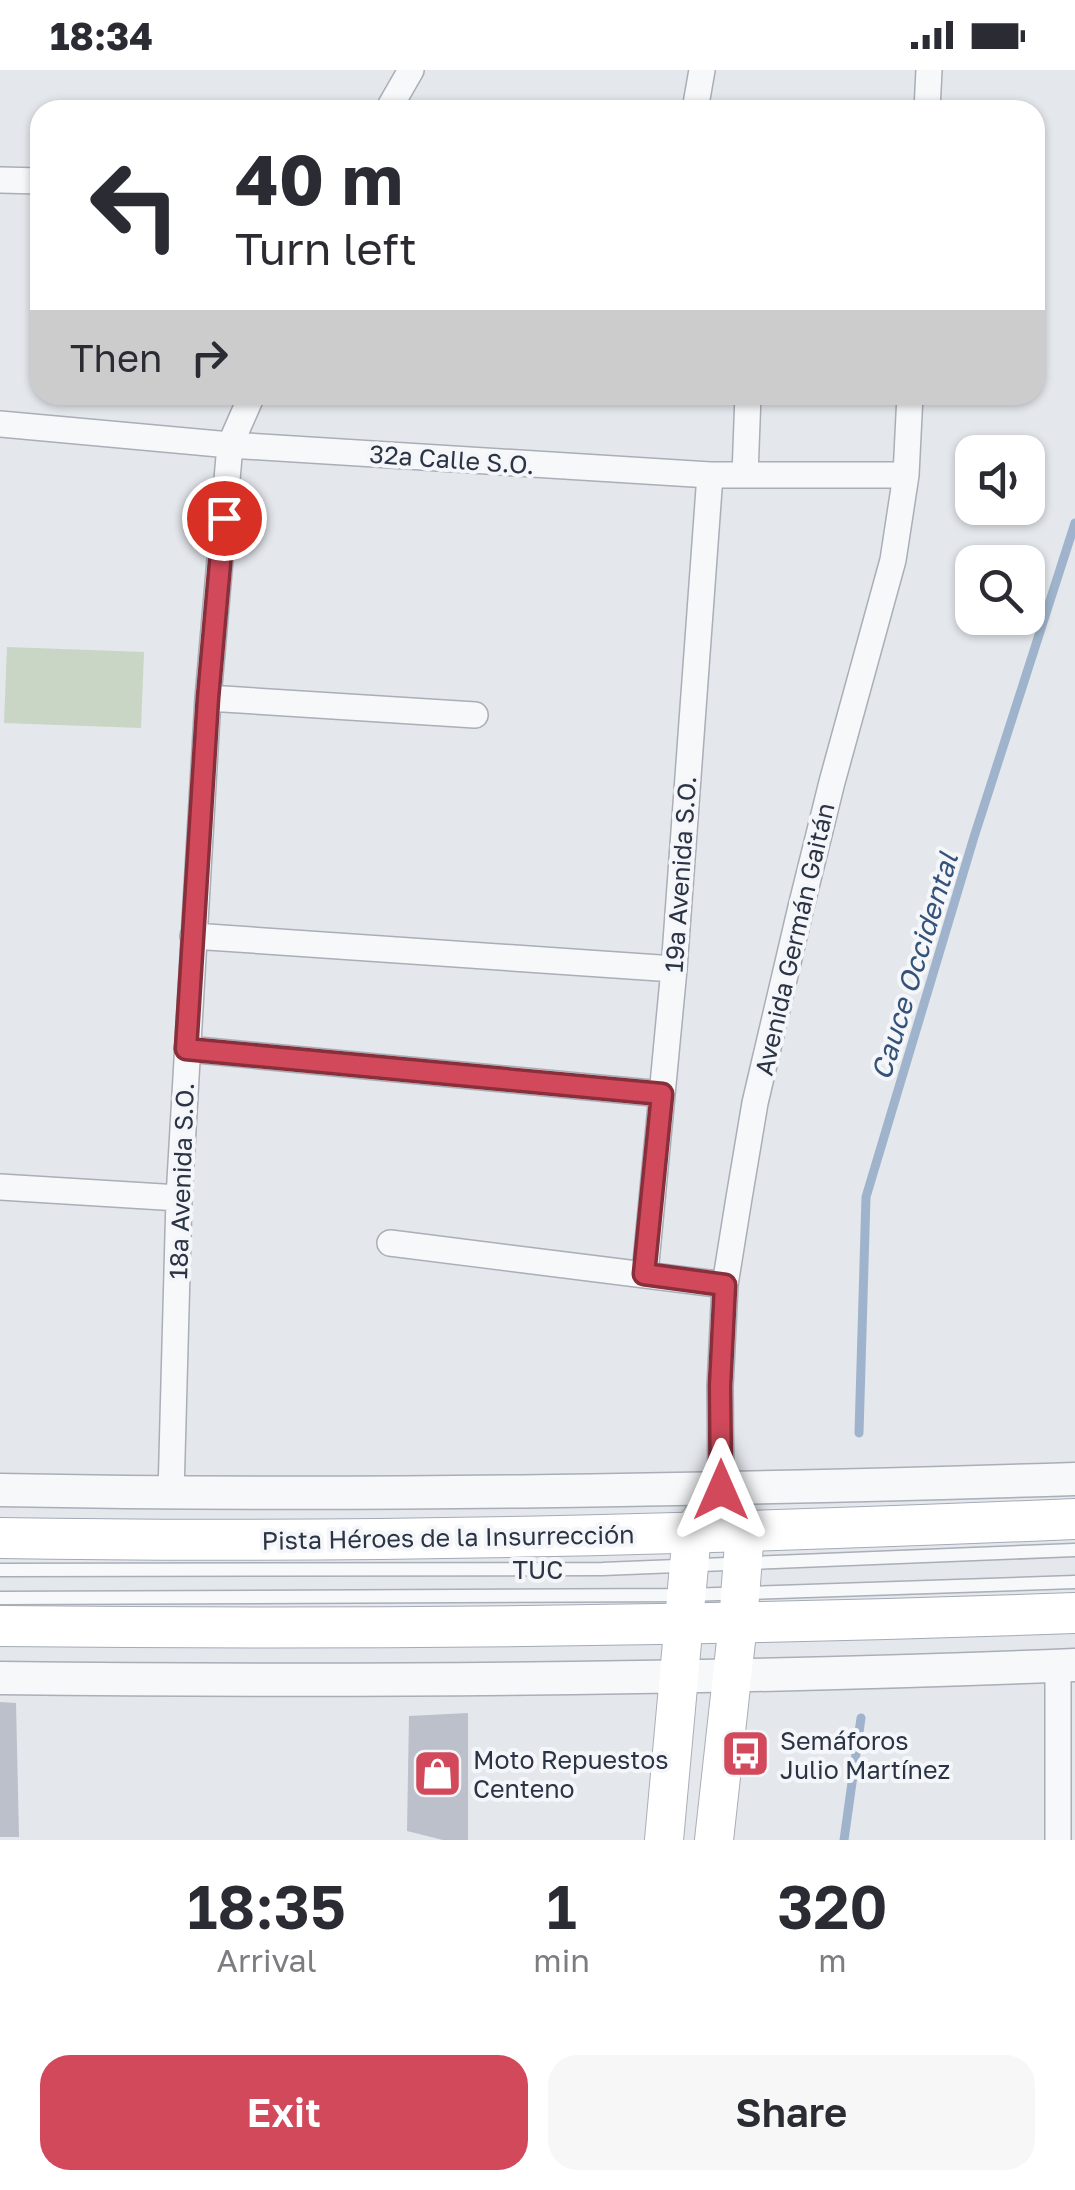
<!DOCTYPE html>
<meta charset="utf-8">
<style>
body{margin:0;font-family:"Golos Text",sans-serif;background:#f7f7f7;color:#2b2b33;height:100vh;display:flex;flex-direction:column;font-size:38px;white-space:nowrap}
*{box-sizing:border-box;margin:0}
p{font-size:32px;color:#7c7c81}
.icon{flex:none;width:55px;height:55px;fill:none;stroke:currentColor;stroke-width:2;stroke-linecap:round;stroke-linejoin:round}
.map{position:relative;height:1770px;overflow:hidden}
.sheet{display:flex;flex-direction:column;background:#fff;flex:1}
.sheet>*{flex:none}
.top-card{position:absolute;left:30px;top:30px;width:1015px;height:305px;border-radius:30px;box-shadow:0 2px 8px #0004;background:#fff;color:#2b2b33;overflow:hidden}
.fabs{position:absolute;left:955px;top:365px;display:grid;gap:20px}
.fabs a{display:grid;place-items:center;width:90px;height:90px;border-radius:20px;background:#fff;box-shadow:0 2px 8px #0004;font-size:50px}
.pin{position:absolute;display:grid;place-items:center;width:85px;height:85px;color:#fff;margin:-42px;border:5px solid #fff;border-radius:50%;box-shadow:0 2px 10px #0007}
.me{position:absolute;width:110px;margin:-55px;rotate:0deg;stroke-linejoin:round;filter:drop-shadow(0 0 8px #0008)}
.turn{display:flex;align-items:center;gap:35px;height:210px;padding:0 40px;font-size:45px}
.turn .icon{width:130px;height:130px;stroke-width:2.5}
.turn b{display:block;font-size:70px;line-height:85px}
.then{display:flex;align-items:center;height:95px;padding:0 40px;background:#0003;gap:20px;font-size:38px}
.eta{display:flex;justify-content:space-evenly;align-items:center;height:170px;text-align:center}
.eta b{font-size:60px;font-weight:600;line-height:70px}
.cta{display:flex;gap:20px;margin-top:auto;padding:20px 40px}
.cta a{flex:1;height:115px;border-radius:30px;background:#d1495b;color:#fff;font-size:40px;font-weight:600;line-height:115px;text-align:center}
.cta a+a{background:#f7f7f7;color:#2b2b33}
.status{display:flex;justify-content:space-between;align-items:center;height:70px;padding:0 50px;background:#fff;direction:ltr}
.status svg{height:28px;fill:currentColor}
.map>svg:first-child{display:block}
.green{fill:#c9d6c5}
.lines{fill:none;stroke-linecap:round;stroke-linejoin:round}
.stream{stroke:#9fb4cc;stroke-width:9}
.building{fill:#bbc0ca}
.service-casing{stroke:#a9aeb7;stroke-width:15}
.minor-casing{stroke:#a9aeb7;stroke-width:28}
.tertiary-casing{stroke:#a9aeb7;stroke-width:35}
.secondary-casing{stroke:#a9aeb7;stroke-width:40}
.primary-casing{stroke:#a3abb8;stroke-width:42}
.service{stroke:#f7f8fa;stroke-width:12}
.minor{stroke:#f7f8fa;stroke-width:25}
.tertiary{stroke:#f7f8fa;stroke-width:32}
.secondary{stroke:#fff;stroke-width:38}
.primary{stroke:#fff;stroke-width:40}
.route-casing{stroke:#882f3b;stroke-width:25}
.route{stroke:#d1495b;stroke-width:18}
.labels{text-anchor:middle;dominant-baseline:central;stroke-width:8;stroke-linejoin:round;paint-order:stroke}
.street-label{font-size:25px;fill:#2b3445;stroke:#f4f6f9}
.poi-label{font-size:25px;fill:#2b3445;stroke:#f4f6f9;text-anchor:start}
.water-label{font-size:28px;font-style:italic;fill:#34527a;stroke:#f4f6f9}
</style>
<div class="status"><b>18:34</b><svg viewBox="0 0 49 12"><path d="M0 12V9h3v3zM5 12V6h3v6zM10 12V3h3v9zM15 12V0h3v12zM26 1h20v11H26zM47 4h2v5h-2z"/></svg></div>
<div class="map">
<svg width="1075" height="1770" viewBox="0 0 1075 1770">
<rect width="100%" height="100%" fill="#e4e7ec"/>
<!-- green -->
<path class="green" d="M7,577L144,582L141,658L4,653Z"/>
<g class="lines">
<!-- stream -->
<path class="stream" d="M859,1363L866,1127L974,767L1075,453
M844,1770L861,1648"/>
</g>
<!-- building -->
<path class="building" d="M0,1632L16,1633L19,1767H0Z
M468,1643V1770H443L407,1761L409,1646Z"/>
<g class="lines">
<defs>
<path id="service" d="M0,1500L602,1499L1075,1480
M0,1528L687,1525L1075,1512"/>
<path id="minor" d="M388,40L411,0
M695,40L702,0
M927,40L929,0
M0,110L40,111
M0,354L230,375L710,405H906
M745,405L748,325
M208,628L475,645
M193,866L674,899
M187,979L662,1024
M0,1117L179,1128
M390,1173L725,1215
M645,1203L674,899L710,405
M721,1419L720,1317L725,1215L739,1128L755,1033L801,837L832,712L893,490L906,405L910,325
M171,1424L179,1128L208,628L230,375L252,325
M1058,1596V1770"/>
<path id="tertiary" d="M0,1420C358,1427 717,1420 1075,1409
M0,1608C358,1612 717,1610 1075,1595"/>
<path id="secondary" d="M664,1770L692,1463L721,1419L745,1461L738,1553L714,1770"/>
<path id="primary" d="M0,1468C359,1474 717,1464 1075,1449
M0,1556C358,1560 717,1556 1075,1543"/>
</defs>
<!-- service casing -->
<use href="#service" class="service-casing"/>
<!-- minor casing -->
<use href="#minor" class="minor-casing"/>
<!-- tertiary casing -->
<use href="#tertiary" class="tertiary-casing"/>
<!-- secondary casing -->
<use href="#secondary" class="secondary-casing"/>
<!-- primary casing -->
<use href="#primary" class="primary-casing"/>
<!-- service -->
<use href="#service" class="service"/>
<!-- minor -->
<use href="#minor" class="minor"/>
<!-- tertiary -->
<use href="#tertiary" class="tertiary"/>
<!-- secondary -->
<use href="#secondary" class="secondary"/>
<!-- primary -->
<use href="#primary" class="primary"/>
</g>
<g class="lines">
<defs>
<path id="route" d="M224,448L208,628L186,979L662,1024L644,1204L725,1215L720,1316L721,1420"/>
</defs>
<!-- route casing -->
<use href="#route" class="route-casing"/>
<!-- route -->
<use href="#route" class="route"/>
</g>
<!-- icons -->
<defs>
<symbol id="bus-square" viewBox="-11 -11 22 22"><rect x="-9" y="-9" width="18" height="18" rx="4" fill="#d1495b" stroke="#f4f6f9"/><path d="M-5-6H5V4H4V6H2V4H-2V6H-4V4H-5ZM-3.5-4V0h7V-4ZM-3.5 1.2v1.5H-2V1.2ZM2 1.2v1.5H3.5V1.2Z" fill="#fff"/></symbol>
<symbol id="shop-square" viewBox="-11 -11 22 22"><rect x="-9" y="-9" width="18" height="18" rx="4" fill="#d1495b" stroke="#f4f6f9"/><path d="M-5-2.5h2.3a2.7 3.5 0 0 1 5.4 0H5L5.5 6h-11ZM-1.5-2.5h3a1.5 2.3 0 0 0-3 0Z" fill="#fff"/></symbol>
</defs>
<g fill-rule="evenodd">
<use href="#bus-square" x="718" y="1656" width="55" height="55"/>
<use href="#shop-square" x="410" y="1676" width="55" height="55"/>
</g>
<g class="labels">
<!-- street labels -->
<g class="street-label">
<text transform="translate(452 389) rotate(4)">32a Calle S.O.</text>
<text transform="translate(680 804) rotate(-86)">19a Avenida S.O.</text>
<text transform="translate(794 869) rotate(-77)">Avenida Germán Gaitán</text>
<text transform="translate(181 1111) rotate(-88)">18a Avenida S.O.</text>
<text transform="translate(448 1467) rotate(-1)">Pista Héroes de la Insurrección</text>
<text x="538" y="1499">TUC</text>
</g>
<!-- poi labels -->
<g class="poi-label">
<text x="780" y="1670">Semáforos<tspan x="780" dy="29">Julio Martínez</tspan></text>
<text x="473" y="1689">Moto Repuestos<tspan x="473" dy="29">Centeno</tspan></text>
</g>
<!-- water labels -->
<g class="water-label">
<text transform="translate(914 896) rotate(-73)">Cauce Occidental</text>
</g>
</g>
</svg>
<div class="fabs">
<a><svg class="icon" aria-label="sound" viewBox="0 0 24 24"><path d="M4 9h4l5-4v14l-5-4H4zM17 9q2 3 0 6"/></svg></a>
<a><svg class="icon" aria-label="search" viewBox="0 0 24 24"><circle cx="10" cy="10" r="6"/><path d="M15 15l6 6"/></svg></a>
</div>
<div class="pin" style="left:224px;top:448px;background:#d93025"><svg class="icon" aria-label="arrive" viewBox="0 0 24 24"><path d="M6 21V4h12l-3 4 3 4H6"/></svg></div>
<svg class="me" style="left:721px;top:1420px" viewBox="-20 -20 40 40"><path d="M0-17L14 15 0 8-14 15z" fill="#d1495b" stroke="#fff" stroke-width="4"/></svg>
<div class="top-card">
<div class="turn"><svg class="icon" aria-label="left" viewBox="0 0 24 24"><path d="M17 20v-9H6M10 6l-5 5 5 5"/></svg><div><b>40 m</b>Turn left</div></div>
<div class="then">Then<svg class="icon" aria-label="right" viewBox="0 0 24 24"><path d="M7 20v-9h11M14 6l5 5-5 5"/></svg></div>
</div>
</div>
<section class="sheet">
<div class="eta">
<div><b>18:35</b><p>Arrival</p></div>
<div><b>1</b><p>min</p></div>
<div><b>320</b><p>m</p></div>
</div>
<div class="cta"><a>Exit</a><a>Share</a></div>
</section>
